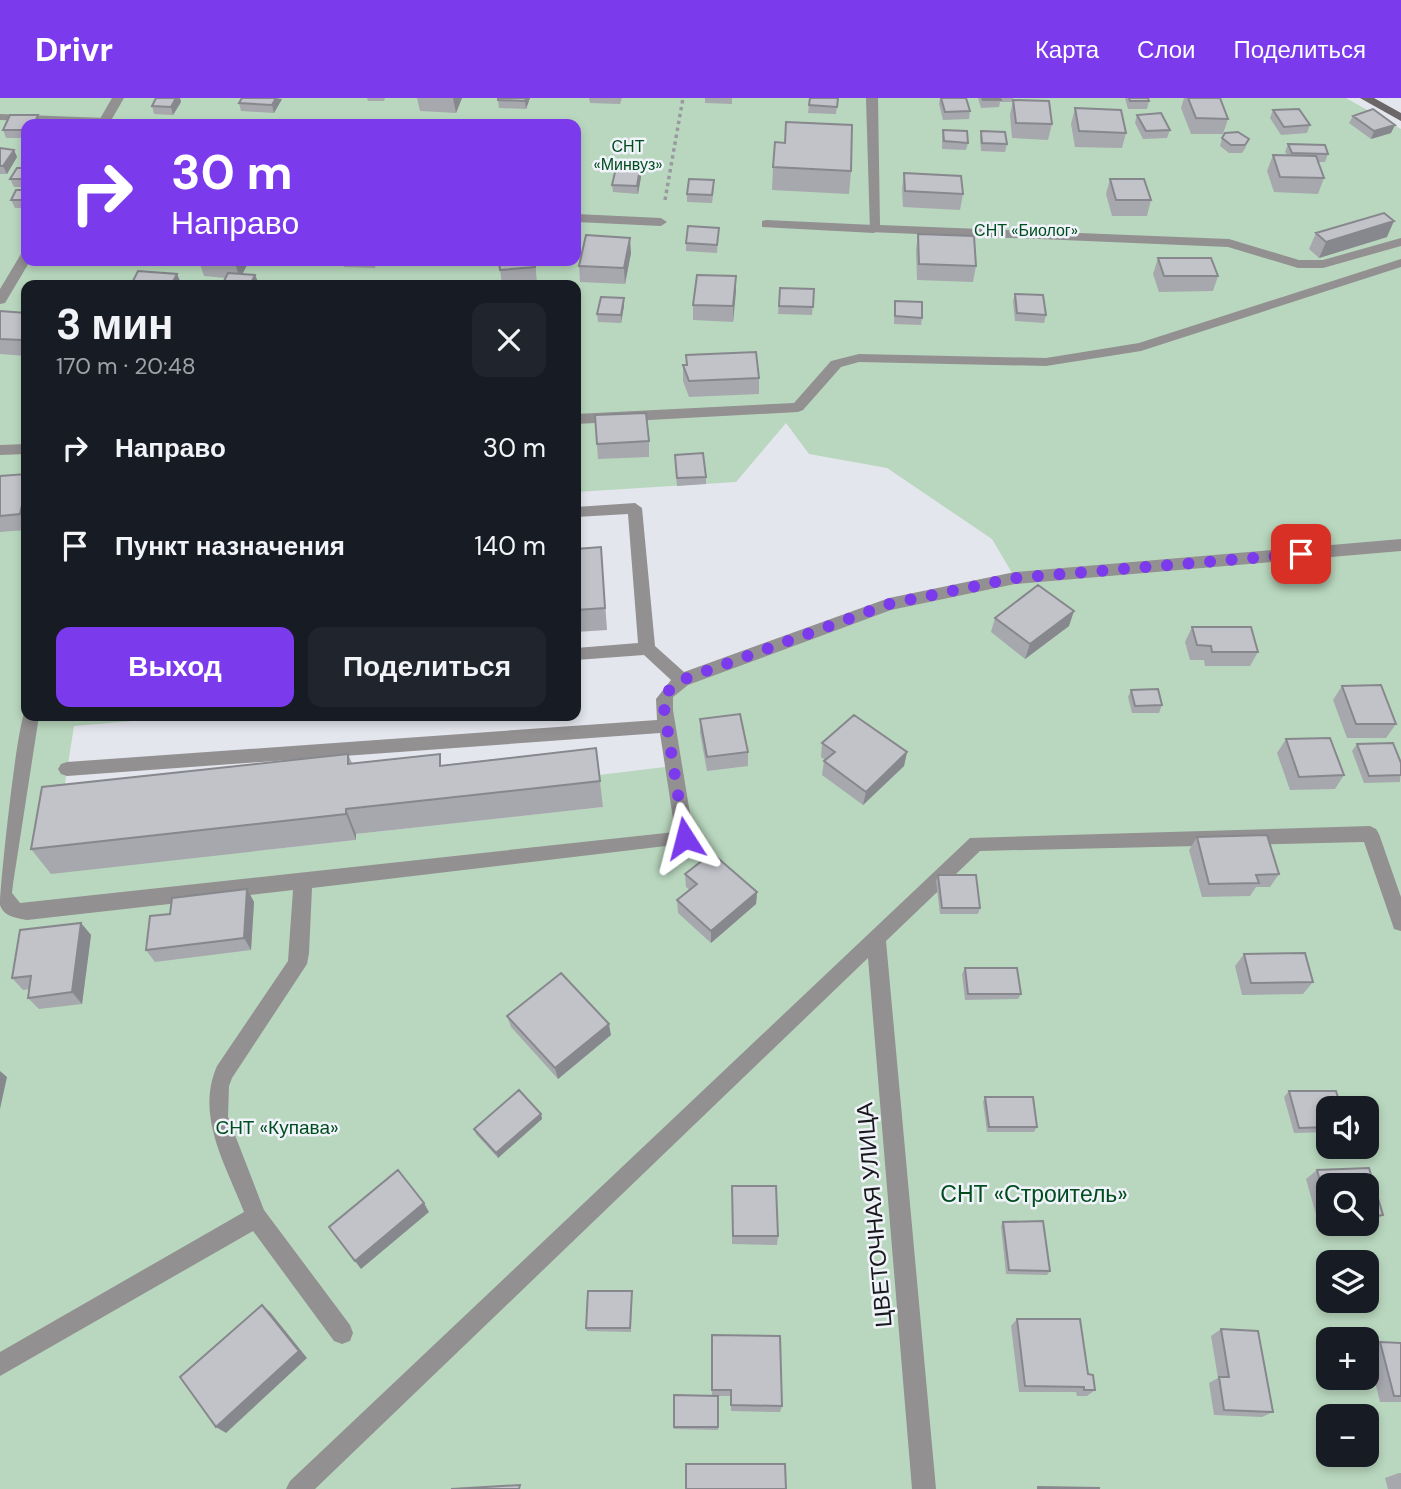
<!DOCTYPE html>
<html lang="ru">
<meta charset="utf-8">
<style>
body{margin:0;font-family:"DM Sans",sans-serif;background:#20242c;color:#f1f3f6;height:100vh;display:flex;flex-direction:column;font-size:26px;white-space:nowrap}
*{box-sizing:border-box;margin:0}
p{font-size:23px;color:#9ea1a6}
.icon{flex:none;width:38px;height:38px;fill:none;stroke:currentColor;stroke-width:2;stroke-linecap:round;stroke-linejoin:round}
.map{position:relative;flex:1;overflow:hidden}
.panel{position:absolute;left:21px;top:182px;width:560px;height:441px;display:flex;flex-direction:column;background:#171b24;border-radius:14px;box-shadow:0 4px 10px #0003}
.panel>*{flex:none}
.banner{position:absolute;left:21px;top:21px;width:560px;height:147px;border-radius:14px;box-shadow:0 4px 10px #0003;background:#7c3aed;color:#fff;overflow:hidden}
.buttons{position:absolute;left:1316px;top:998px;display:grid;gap:14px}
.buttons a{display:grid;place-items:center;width:63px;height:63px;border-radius:14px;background:#171b24;box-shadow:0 4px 10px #0003;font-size:35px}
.pin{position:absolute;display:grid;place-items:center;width:60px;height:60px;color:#fff;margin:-30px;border-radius:14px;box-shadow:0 4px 10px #0006}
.me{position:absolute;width:77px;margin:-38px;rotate:351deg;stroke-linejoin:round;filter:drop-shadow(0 0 5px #0008)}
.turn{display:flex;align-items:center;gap:24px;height:147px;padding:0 35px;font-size:32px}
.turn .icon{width:91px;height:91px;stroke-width:2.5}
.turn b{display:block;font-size:49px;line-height:60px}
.round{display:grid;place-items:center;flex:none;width:74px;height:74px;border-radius:14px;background:#20242c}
.head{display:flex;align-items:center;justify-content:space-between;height:119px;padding:0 35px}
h1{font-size:42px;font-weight:700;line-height:52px}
.button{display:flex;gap:14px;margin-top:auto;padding:14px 35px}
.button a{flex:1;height:80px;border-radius:14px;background:#7c3aed;color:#fff;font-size:28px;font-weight:700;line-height:80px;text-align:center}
.button a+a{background:#20242c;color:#f1f3f6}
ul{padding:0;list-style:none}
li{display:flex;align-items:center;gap:21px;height:98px;padding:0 35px}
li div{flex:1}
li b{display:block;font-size:26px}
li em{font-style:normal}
header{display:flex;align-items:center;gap:42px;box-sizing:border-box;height:98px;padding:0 35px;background:#7c3aed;color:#fff}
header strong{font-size:33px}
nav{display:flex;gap:38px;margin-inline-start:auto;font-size:24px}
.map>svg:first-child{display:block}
.green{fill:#b9d7be;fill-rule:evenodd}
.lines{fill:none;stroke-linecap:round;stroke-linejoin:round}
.path{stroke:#999aa0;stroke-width:3.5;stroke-dasharray:3.5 3.5;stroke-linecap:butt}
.lane{fill:#929091;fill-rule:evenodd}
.street{fill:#929091;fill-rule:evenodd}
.secondary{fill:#6b6769;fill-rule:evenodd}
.wall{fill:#a6a8ad;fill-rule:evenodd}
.shaded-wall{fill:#87888d}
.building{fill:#c1c3c9;stroke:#87888d;stroke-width:2}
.route{stroke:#7c3aed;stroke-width:12;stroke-dasharray:0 21.6}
.labels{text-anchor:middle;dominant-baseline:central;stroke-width:5;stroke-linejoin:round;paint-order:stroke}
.far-park-label{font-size:16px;fill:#004d1e;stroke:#f1f3fa}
.park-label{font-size:19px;fill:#004d1e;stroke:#f1f3fa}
.near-park-label{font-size:23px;fill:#004d1e;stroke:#f1f3fa}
.near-street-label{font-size:23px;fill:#18191b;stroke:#f1f3fa}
</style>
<header>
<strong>Drivr</strong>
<nav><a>Карта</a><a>Слои</a><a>Поделиться</a></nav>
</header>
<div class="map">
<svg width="1401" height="1391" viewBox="0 0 1401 1391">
<rect width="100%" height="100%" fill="#e4e6ed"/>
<!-- green -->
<path class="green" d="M0,0H1346L1401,31V1391H0ZM26,26H576V163H26ZM26,187H576V394L736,384L786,325L809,356L887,370L992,441L1015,480L889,506L666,595L673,668L599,677L602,709L356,736V742L51,775L74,628L194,618H26ZM1328,1010H1367V1048H1328ZM1328,1087H1367V1125H1328ZM1328,1164H1367V1202H1328ZM1328,1241H1367V1279H1328ZM1328,1318H1367V1356H1328Z"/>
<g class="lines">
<!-- path -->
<path class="path" d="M665,102L683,0"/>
<!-- lane -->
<path class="lane" d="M0,16L105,20L111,23L100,26L0,22Z
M766,122L874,127L880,131L874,135L762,129V123Z
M26,155V163H30L5,205L0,206V191L21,156Z
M635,405L642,410L655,548L684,574L889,500L1015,474L1401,441V453L1015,486L891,512L688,587L673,599V612L694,740L691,745L312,790L309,855L307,866L232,980L229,988L228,1019L264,1112L350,1227L353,1235L350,1243L342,1246L334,1243L253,1133L0,1278V1254L244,1114C226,1067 195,1018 217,968L288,863L293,792L27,822C17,820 4,819 0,807C0,789 16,632 25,613L26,618H39L13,786L12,795L20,805L675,734L660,635L67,678L61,676L58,671L61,666L67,664L657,622L656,601L671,582L644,557L576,562V550L638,545L628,416L576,419V409Z"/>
<!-- street -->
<path class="street" d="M112,0H124L109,26H97Z
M866,0H878L880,127L1229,141L1299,162H1323L1401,140V148L1323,170H1298L1228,149L870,134Z
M576,116L661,120L667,124L661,128L576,124Z
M1401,161V169L1141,253L1046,268L859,264L841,269L803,312L798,314L576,326V316L794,305L831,263L859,256L1046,260L1139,245Z
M26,346V356L0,357V347Z
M1370,728L1376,731L1379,736L1401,799V833L1394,831L1392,825L1364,744L980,753L886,843L936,1391H912L868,860L315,1391H286L290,1383L970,740Z"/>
<!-- secondary -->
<path class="secondary" d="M1360,0H1374L1401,15V23Z"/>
</g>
<!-- wall -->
<path class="wall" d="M156,0H180L181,4L173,17L154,16L152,8Z
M367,0H385L384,3H368Z
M417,0H462L456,15L420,13Z
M530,0L526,11L499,10L498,2Z
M589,0H622L620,6L590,5Z
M705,0H732V6L705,5Z
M810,0H838L836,16L808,15Z
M940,0H966L970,13L969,21L943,22L939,6Z
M978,0H1013L1012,4H1000L999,9L981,10Z
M1125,0H1148L1149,3L1147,11H1128Z
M1184,0H1220L1228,21L1223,36H1191L1181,10Z
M282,1L274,15L241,13L239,5Z
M1013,2L1052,26L1048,42L1012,40L1010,17Z
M1075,10L1126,35L1122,50L1075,49L1071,26Z
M1273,12L1310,27L1307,35L1281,37L1270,20Z
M38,17L42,25L26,26V40H6L3,32Z
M1137,17L1170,32L1167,40L1143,41L1135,25Z
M1353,18L1391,35L1371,41L1349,25Z
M943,32L968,45L966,52L942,51V40Z
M981,33L1007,46L1005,54L981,53L980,41Z
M1238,34L1246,49L1242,55H1229L1220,48L1222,40Z
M1288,46L1328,56L1325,64H1318L1324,80L1318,96L1274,94L1267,73L1273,57H1287L1285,54Z
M0,50L14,52L17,59L7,76H0Z
M773,69L851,73L849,96L772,92Z
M26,70V89H14L10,81Z
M640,71L641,79L638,96L613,94L612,87Z
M904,75L963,96L960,112L903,109L902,91Z
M1110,81L1151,102L1147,118H1112L1106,96Z
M714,90L712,105L687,104V96Z
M26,92V110H15L11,102Z
M1316,135L1387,139L1319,160L1309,151Z
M918,136L976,168L973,184L917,182L916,152Z
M718,138L717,155L686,153V145Z
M631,155L625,186L580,184L579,168Z
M1158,160L1218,178L1213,193L1159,194L1153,176Z
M67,163H99L97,166L68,165Z
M199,163H249L242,176L255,177L258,184L226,180L204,178Z
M343,163H377L375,170L344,169Z
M499,163H535L537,185L502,187Z
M736,178L733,224L693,222V207Z
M780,190L814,191L812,217L778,216Z
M1015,196L1046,217L1044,225L1015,223L1013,203Z
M624,200V208L621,225L598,224L597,216Z
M895,203L922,220L921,227L894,226Z
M0,213L26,215V258L0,256Z
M686,257L759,280V296L689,299L683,283V267H686Z
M595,317L649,343V359L598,361Z
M675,364L706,379V386L677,388Z
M26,376V432L0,434V378Z
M601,449L607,532L576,534V451Z
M995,520L1069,528L1025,561L991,534Z
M1192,529L1258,554L1250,568H1205L1204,562H1190L1185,544Z
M1342,588L1396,626L1386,640H1347L1333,602Z
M1131,592L1162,607L1159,615H1132L1128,599Z
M700,621L748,654V668L707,673L700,635Z
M1286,641L1344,677L1335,691L1290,692L1277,655Z
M822,645L907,654L904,668L863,707L822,677L824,663L825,662L821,659Z
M1357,646L1401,665L1400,684L1364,685L1352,653Z
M596,650L603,709L356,736V742L51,776L31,751L348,656L352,665L443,667Z
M1197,739L1279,776L1270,789H1256L1250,798L1202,799L1189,752Z
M685,776L757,794L756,806L711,845L678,815L677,802L690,792L686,789Z
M938,777L980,810L978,816H940L936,783Z
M247,791L254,804L251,852L155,864L146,852Z
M81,825L91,837L82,906L39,911L28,900L29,891L23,892L12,880Z
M1244,856L1313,884L1303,896L1242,897L1235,868Z
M965,870L1021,896L1018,901L965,902L962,876Z
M507,918L611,937L558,981L511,929Z
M1289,993L1328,1010V1034L1294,1035L1284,999Z
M985,999L1037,1029L1034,1034H987L983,1004Z
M541,1016L542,1021L498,1060L476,1036L474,1031Z
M1369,1070L1383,1117L1371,1126L1319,1127L1306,1081L1317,1072ZM1328,1087H1367V1125H1328Z
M732,1088L778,1138L777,1147L732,1146Z
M1003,1124L1050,1173L1047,1177L1006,1176L1001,1128Z
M632,1193L631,1234L587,1233L586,1230Z
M1017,1221L1088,1276L1095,1292L1087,1298H1077L1076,1294H1019L1011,1228Z
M1221,1231L1273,1314L1262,1319L1214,1317L1209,1285L1218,1280L1211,1238Z
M712,1237L782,1308L780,1314L731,1313V1298H718V1332L674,1331V1297L712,1298Z
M1380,1244L1401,1245V1304H1380L1367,1251Z
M1399,1375H1401V1391H1388L1385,1380Z"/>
<!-- shaded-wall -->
<path class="shaded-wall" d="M176,0H180L181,4L173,17L171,9Z
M276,0L282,1L274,15L272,7Z
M453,0H462L456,15Z
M526,0H530L526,11L525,3Z
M38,17L42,25L41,26H34Z
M1395,27L1391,35L1371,41L1374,33Z
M14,52L17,59L7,76L3,68Z
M640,71L641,79L638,96L637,88Z
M1394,123L1387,139L1319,160L1326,144Z
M630,140L631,155L625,186L624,170Z
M236,163H249L240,181L235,165Z
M177,176L182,187H171Z
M255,177L258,184L256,187H250Z
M736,178V194L733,224V208Z
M624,200V208L621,225V217Z
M26,234V252L22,242Z
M26,390V427L20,416Z
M1074,513L1069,528L1025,561L1030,546Z
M907,654L904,668L863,707L866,694Z
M346,711L356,736V742L346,716Z
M247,791L254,804L251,852L244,840Z
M757,794L756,806L711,845V833Z
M81,825L91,837L82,906L72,894Z
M609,926L611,937L558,981L555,970Z
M0,973L7,979L0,1011Z
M541,1016L542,1021L498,1060L496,1055Z
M424,1105L429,1114L361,1171L355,1163Z
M262,1207L270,1214L307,1260L226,1335L216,1329Z"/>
<!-- building -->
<path class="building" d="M156,0H176L171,9L152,8Z
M242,0H276L272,7L239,5Z
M498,0H526L525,3L498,2Z
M810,0H838L837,9L809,7Z
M941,0H966L970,13L945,14Z
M982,0H1000L1001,2H983Z
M1129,0H1148L1149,3H1130Z
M1188,0H1220L1228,21L1196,20Z
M1013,2L1049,3L1052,26L1016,25Z
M1075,10L1121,12L1126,35L1079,33Z
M1299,11L1310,27L1284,29L1273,12Z
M1373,11L1395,27L1374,33L1353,18Z
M1161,15L1170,32L1146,33L1137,17Z
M10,17H38L34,26H26V32H3Z
M317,24L351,26H316Z
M490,24L526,26H490Z
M786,24L852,27L851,73L773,69L775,44L785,45Z
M943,32L967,33L968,45L944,43Z
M981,33L1005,34L1007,46L982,45Z
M1238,34L1249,41L1245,47H1231L1222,40L1225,35Z
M1288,46L1325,47L1328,56L1292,55Z
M0,50L14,52L3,68H0Z
M1273,57L1316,58L1324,80L1280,79Z
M17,70H26V81H10Z
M616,70L640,71L637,88L612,87Z
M904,75L961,78L963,96L905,93Z
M689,81L714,82L712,97L687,96Z
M1110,81H1144L1151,102H1116Z
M16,92H26V102H11Z
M1384,115L1394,123L1326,144L1316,135Z
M688,128L719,130L717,147L686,145Z
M918,136L974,138L976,168L919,166Z
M586,137L630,140L624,170L579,168Z
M1158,160H1211L1218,178H1164Z
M203,163H236L235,165Z
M499,163H535V169L500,172Z
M138,173L177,176L171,187H131Z
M228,175L255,177L250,187H222Z
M697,177L736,178L733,208L693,207Z
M780,190L814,191L813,209L779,208Z
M1015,196L1043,197L1046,217L1017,215Z
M601,199L624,200L621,217L597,216Z
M895,203L922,204V220L895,218Z
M0,213L26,215V234L22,242L0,241Z
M756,254L759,280L689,283L683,267H687L686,257Z
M646,315L649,343L597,346L595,317Z
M703,355L706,379L677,380L675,357Z
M26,376V390L20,416L0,418V378Z
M601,449L605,510L576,512V451Z
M1038,487L1074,513L1030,546L995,520Z
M1192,529H1251L1258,554H1212L1211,548L1197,547Z
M1381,587L1396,626H1356L1342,588Z
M1158,591L1162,607L1135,608L1131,592Z
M740,616L748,654L707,659L700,621Z
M854,617L907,654L866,694L824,663L835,654L822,645Z
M1330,640L1344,677L1299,679L1286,641Z
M1393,645L1401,665V677L1369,678L1357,646Z
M596,650L600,683L346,711V716L31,751L42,689L348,656V666L440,656V668Z
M1267,737L1279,776L1256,777L1259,785L1209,786L1197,739Z
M712,755L757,794L711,833L677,802L697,786L685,776Z
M938,777H976L980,810H942Z
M247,791L244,840L146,852L150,818L170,816L172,800Z
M81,825L72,894L28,900L31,878L12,880L20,832Z
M1305,855L1313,884L1251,885L1244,856Z
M965,870H1017L1021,896H968Z
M561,875L609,926L555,970L507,918Z
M519,992L541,1016L496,1055L474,1031Z
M1289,993H1336L1341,1010H1328V1029L1299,1030Z
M985,999H1033L1037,1029H989Z
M1369,1070L1383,1117L1367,1118V1087H1328V1112L1317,1072Z
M398,1072L424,1105L355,1163L329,1129Z
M732,1088H776L778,1138H733Z
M1043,1123L1050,1173L1009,1172L1003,1124Z
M588,1193H632L630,1230H586Z
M262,1207L299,1253L216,1329L180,1279Z
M1017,1221H1080L1088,1276L1093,1277L1095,1292H1084V1289L1025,1288Z
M1221,1231L1258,1233L1273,1314L1224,1312L1219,1279H1229Z
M712,1237L780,1238L782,1308L731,1307V1292H712Z
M1380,1244L1401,1245V1298H1394Z
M674,1297L718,1298V1329H674Z
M686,1366H785L786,1391H686Z
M520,1387L519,1391H451Z
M1038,1389L1099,1390V1391H1038Z"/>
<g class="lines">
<!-- route -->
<path class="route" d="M685,740L663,604L666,595L682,582L889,506L1015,480L1301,456"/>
</g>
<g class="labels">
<!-- far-park labels -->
<g class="far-park-label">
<text x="628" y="48">СНТ<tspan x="628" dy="18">«Минвуз»</tspan></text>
<text x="1026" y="132">СНТ «Биолог»</text>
</g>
<!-- park labels -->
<g class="park-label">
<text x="277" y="1029">СНТ «Купава»</text>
</g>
<!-- near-park labels -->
<g class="near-park-label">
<text x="1034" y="1096">СНТ «Строитель»</text>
</g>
<!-- near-street labels -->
<g class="near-street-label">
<text transform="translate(874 1117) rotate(-95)">ЦВЕТОЧНАЯ УЛИЦА</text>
</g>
</g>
</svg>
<div class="buttons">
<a><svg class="icon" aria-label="sound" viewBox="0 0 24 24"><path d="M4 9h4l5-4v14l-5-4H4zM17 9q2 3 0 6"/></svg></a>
<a><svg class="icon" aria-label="search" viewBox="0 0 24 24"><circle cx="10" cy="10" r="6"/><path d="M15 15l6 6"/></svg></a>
<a><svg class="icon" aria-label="layers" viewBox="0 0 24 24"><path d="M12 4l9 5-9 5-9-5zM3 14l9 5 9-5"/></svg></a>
<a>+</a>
<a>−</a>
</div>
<div class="pin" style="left:1301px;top:456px;background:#d93025"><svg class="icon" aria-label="arrive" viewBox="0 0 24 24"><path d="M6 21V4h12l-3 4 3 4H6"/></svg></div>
<svg class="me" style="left:685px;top:740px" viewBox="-20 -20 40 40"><path d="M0-17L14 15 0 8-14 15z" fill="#7c3aed" stroke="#fff" stroke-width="4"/></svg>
<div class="banner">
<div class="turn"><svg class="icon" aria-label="right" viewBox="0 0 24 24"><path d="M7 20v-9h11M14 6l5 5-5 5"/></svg><div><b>30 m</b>Направо</div></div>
</div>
<section class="panel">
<div class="head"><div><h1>3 мин</h1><p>170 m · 20:48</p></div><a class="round"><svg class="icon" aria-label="close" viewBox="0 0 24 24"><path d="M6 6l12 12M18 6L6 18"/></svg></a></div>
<ul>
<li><svg class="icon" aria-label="right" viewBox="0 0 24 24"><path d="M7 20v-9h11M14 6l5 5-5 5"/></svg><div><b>Направо</b></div><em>30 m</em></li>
<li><svg class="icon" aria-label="arrive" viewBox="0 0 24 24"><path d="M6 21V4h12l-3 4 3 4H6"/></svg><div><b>Пункт назначения</b></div><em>140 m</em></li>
</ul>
<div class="button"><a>Выход</a><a>Поделиться</a></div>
</section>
</div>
